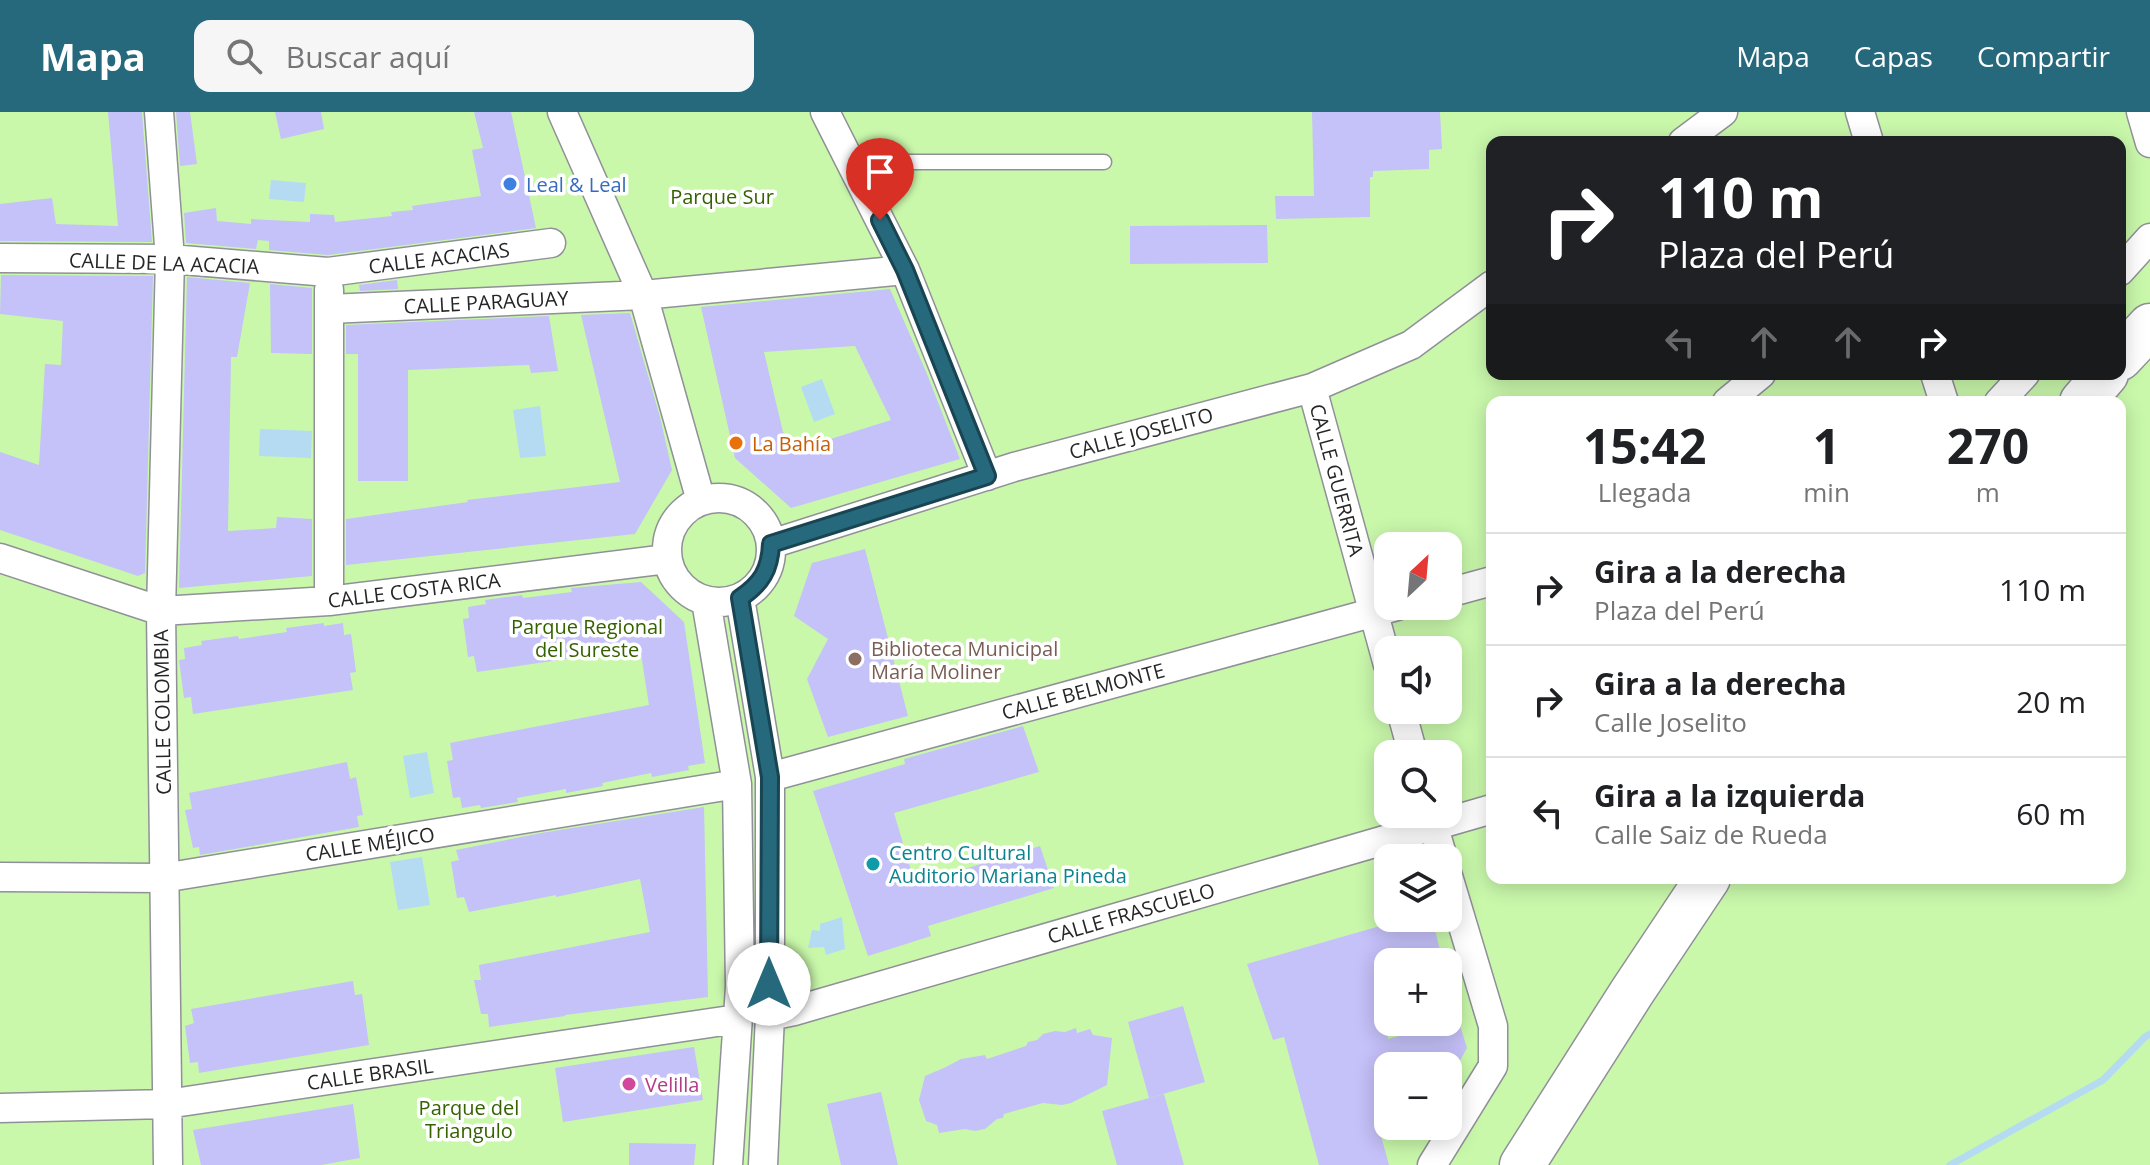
<!DOCTYPE html>
<html lang="es">
<meta charset="utf-8">
<style>
body{margin:0;font-family:"Open Sans",sans-serif;background:#f6f6f6;color:#202124;height:100vh;display:flex;flex-direction:column;font-size:30px;white-space:nowrap}
*{box-sizing:border-box;margin:0}
p{font-size:26px;color:#757577}
.icon{flex:none;width:44px;height:44px;fill:none;stroke:currentColor;stroke-width:2;stroke-linecap:round;stroke-linejoin:round}
.map{position:relative;flex:1;overflow:hidden}
.panel{position:absolute;left:1486px;top:284px;width:640px;height:488px;display:flex;flex-direction:column;background:#fff;border-radius:16px;box-shadow:0 4px 20px #0003}
.panel>*{flex:none}
.hud{position:absolute;left:1486px;top:24px;width:640px;height:244px;border-radius:16px;box-shadow:0 4px 20px #0003;background:#202124;color:#fff;overflow:hidden}
.needle{width:52px;rotate:26deg}
.tools{position:absolute;left:1374px;top:420px;display:grid;gap:16px}
.tools a{display:grid;place-items:center;width:88px;height:88px;border-radius:16px;background:#fff;box-shadow:0 4px 20px #0003;font-size:40px}
.pin{position:absolute;display:grid;place-items:center;width:68px;height:68px;color:#fff;margin:-82px -34px;border-radius:50% 50% 50% 0;rotate:-45deg;box-shadow:0 0 8px #0007}
.pin .icon{rotate:45deg}
.me{position:absolute;width:88px;margin:-44px;rotate:0deg;stroke-linejoin:round;filter:drop-shadow(0 0 6px #0008)}
.turn{display:flex;align-items:center;gap:28px;height:168px;padding:0 40px;font-size:36px}
.turn .icon{width:104px;height:104px;stroke-width:2.5}
.turn b{display:block;font-size:56px;line-height:68px}
.lanes{display:flex;align-items:center;height:76px;padding:0 40px;background:#0003;justify-content:center;gap:40px;direction:ltr}
.lanes .off{opacity:.35}
.eta{display:flex;justify-content:space-evenly;align-items:center;height:136px;text-align:center}
.eta b{font-size:48px;font-weight:700;line-height:56px}
ul{padding:0;list-style:none}
li{display:flex;align-items:center;gap:24px;height:112px;padding:0 40px;border-top:2px solid #e0e0e0}
li div{flex:1}
li b{display:block;font-size:30px}
li em{font-style:normal}
header{display:flex;align-items:center;gap:48px;box-sizing:border-box;height:112px;padding:0 40px;background:#27697c;color:#fff}
header strong{font-size:38px}
nav{display:flex;gap:44px;margin-inline-start:auto;font-size:28px}
.search{width:560px;height:72px;background:#f6f6f6;display:flex;align-items:center;gap:20px;box-sizing:border-box;padding:0 28px;border-radius:16px;color:#757577;font-size:30px}
.map>svg:first-child{display:block}
.green{fill:#c9f8ab;fill-rule:evenodd}
.water{fill:#b5dbf3}
.lines{fill:none;stroke-linecap:round;stroke-linejoin:round}
.stream{stroke:#b5dbf3;stroke-width:7}
.building{fill:#c5c1f9;fill-rule:evenodd}
.lane-casing{stroke:#909098;stroke-width:17}
.street-casing{stroke:#909098;stroke-width:31}
.primary-casing{stroke:#909098;stroke-width:47}
.lane{stroke:#fff;stroke-width:14}
.street{stroke:#fff;stroke-width:28}
.primary{stroke:#fff;stroke-width:44}
.route-casing{stroke:#194451;stroke-width:20}
.route{stroke:#27697c;stroke-width:14}
.shop-dot{fill:#3f7fe0;stroke:#fff;stroke-width:3}
.food-dot{fill:#e8710a;stroke:#fff;stroke-width:3}
.education-dot{fill:#8d6e63;stroke:#fff;stroke-width:3}
.culture-dot{fill:#0f9aa8;stroke:#fff;stroke-width:3}
.hotel-dot{fill:#d1479c;stroke:#fff;stroke-width:3}
.labels{text-anchor:middle;dominant-baseline:central;stroke-width:7;stroke-linejoin:round;paint-order:stroke}
.shop-label{font-size:20px;fill:#366cbe;stroke:#fff;text-anchor:start}
.park-label{font-size:20px;fill:#356200;stroke:#fff}
.street-label{font-size:20px;fill:#262629;stroke:#fff}
.food-label{font-size:20px;fill:#c56008;stroke:#fff;text-anchor:start}
.education-label{font-size:20px;fill:#785e54;stroke:#fff;text-anchor:start}
.culture-label{font-size:20px;fill:#0d838f;stroke:#fff;text-anchor:start}
.hotel-label{font-size:20px;fill:#b23c85;stroke:#fff;text-anchor:start}
</style>
<header>
<strong>Mapa</strong>
<div class="search"><svg class="icon" aria-label="search" viewBox="0 0 24 24"><circle cx="10" cy="10" r="6"/><path d="M15 15l6 6"/></svg>Buscar aquí</div>
<nav><a>Mapa</a><a>Capas</a><a>Compartir</a></nav>
</header>
<div class="map">
<svg width="2150" height="1053" viewBox="0 0 2150 1053">
<rect width="100%" height="100%" fill="#f5f5fe"/>
<!-- green -->
<path class="green" d="M0,0H2150V1053H0ZM1492,30H2120V262H1492ZM1492,290H2120V766H1492ZM1388,434H1448V494H1388ZM1388,538H1448V598H1388ZM1388,642H1448V702H1388ZM1388,746H1448V806H1388ZM1388,850H1448V910H1388ZM1388,954H1448V1014H1388Z"/>
<!-- water -->
<path class="water" d="M271,68L306,71L304,90L269,87Z
M822,267L835,302L814,310L801,275Z
M540,294L546,344L520,346L513,298Z
M260,317L312,319L311,346L259,344Z
M427,640L434,681L410,686L403,644Z
M422,745L430,793L398,798L390,750Z
M842,805L845,837L826,843L824,835L808,836L812,818L820,819V812Z"/>
<g class="lines">
<!-- stream -->
<path class="stream" d="M1950,1053L2103,968L2145,925L2150,922"/>
</g>
<!-- building -->
<path class="building" d="M108,0H142L152,130L0,129V92L52,86L56,112L118,114Z
M176,0H190L197,52L180,54Z
M275,0H321L324,17L281,27Z
M474,0H511L536,116L328,143L269,138V129L258,128L256,137L186,131L184,101L216,96L217,109L251,112V107L310,110V102L334,103L335,110L392,104L391,100L413,98L412,94L481,84L472,38L483,36Z
M1312,0H1440L1442,37L1429,38V57L1373,59V65H1370V105L1276,107L1275,84H1314Z
M1267,113L1268,151L1130,152V114Z
M1,163L153,164L145,461L138,464L0,418V340L39,353L45,252L61,253L63,209L0,202Z
M187,165L250,171L237,245H231L228,419L276,416L277,405L312,407V464L179,476Z
M397,168L398,177L360,179L359,173Z
M270,172L312,176V242L271,241Z
M890,177L927,262L960,347L791,396L735,346L701,195ZM855,234L891,308L802,336L783,320L764,240Z
M630,201L660,305L672,358L635,422L346,453V407L468,390L467,388L620,370L581,203Z
M549,204L558,259L531,261L529,253L408,258V369H358V242H346V213Z
M865,437L908,604L828,625L807,567L828,527L794,504L812,451Z
M641,470L684,510L705,651L688,654L689,658L652,665L651,661L602,671L603,674L566,681V677L517,686L518,690L481,696L480,693L462,696L460,685L453,686L447,649L453,648L450,631L649,593L640,536L477,560L474,544L468,545L463,507L469,506L468,495L486,492L485,488L522,483L523,486L572,480L571,476Z
M324,511V514L343,511L344,523L351,522L356,560L350,561L353,578L193,602L191,585L184,586L179,548L185,547L184,536L202,533L201,529L238,524L239,527L287,520L286,516Z
M1023,614L1039,660L894,701L915,772L1040,734L1054,776L928,814L931,824L868,844L813,679L905,652L904,647Z
M347,650L350,667L356,665L363,703L357,704L359,715L200,743L199,735L193,736L185,698L192,697L189,681Z
M704,695L708,885L565,903V904L489,915L488,902H481L474,868H481L479,853L650,820L640,767L556,785V783L469,800L464,785L457,786L451,750L459,748L456,738L541,721Z
M1408,806H1432L1443,850H1388V927L1458,907L1467,936L1457,954H1388V994L1374,998L1389,1053H1319L1284,925L1273,928L1247,852Z
M353,869L355,883L362,882L369,933L199,961L198,950L190,951L185,914L194,911L191,897Z
M1183,894L1205,970L1149,986L1128,910Z
M1076,916L1077,921L1090,917L1093,923L1112,926L1107,973L1071,991L1062,993L1043,991L1004,1002L1003,1006L997,1007L985,1017L975,1019L965,1017L939,1021L937,1013L926,1009L919,988L925,964L946,955L961,947L985,943L987,947L1026,934L1028,930L1037,928L1043,922L1055,919L1065,920Z
M694,935L703,988L563,1010L555,956Z
M881,980L898,1053H841L827,992Z
M1164,982L1184,1053H1117L1102,999Z
M353,992L360,1046L321,1053H201L193,1018Z
M629,1031L696,1032L694,1053H629Z"/>
<g class="lines">
<defs>
<path id="lane" d="M854,57L880,50H1104"/>
<path id="street" d="M159,0L170,147L161,499L168,1053
M562,0L643,183L701,389
M825,0L905,158L987,364
M1860,0L1869,30
M2141,0L2150,31
M1683,30L1723,0
M0,146L170,147L328,160L551,131
M2120,159L2150,126
M329,178V489
M329,197L643,183L905,158
M1935,262L1944,290
M1312,276L1388,553
M1727,290L1761,262
M1999,290L2025,262
M667 438a52 52 0 1 1 104 0a52 52 0 1 1-104 0Z
M771,432L1014,355L1312,276L1411,233L1492,173
M0,446L161,499L329,489L667,447
M1448,481L1492,469
M740,486L770,665V904L763,1053
M706,489L737,672L740,875L728,1053
M1401,598L1413,642
M770,665L1397,494
M1430,702L1443,746
M0,765L163,766L737,672
M770,904L794,899L1492,697
M0,996L167,992L737,907
M1432,1053L1493,954V914L1448,764"/>
<path id="primary" d="M2120,246L2150,214
M2082,290L2106,262
M1522,1053L1632,880L1708,766"/>
</defs>
<!-- lane casing -->
<use href="#lane" class="lane-casing"/>
<!-- street casing -->
<use href="#street" class="street-casing"/>
<!-- primary casing -->
<use href="#primary" class="primary-casing"/>
<!-- lane -->
<use href="#lane" class="lane"/>
<!-- street -->
<use href="#street" class="street"/>
<!-- primary -->
<use href="#primary" class="primary"/>
</g>
<g class="lines">
<defs>
<path id="route" d="M769,872L770,665L740,486C761,472 770,458 771,432L987,364L905,158L880,108"/>
</defs>
<!-- route casing -->
<use href="#route" class="route-casing"/>
<!-- route -->
<use href="#route" class="route"/>
</g>
<!-- markers -->
<circle class="shop-dot" cx="510" cy="72" r="8"/>
<circle class="food-dot" cx="736" cy="331" r="8"/>
<circle class="education-dot" cx="855" cy="547" r="8"/>
<circle class="culture-dot" cx="873" cy="752" r="8"/>
<circle class="hotel-dot" cx="629" cy="972" r="8"/>
<g class="labels">
<!-- shop labels -->
<g class="shop-label">
<text x="526" y="72">Leal &amp; Leal</text>
</g>
<!-- park labels -->
<g class="park-label">
<text x="722" y="84">Parque Sur</text>
<text x="587" y="514">Parque Regional<tspan x="587" dy="23">del Sureste</tspan></text>
<text x="469" y="995">Parque del<tspan x="469" dy="23">Triangulo</tspan></text>
</g>
<!-- street labels -->
<g class="street-label">
<text transform="translate(439 146) rotate(-7)">CALLE ACACIAS</text>
<text transform="translate(164 151) rotate(2)">CALLE DE LA ACACIA</text>
<text transform="translate(486 190) rotate(-3)">CALLE PARAGUAY</text>
<text transform="translate(1141 321) rotate(-15)">CALLE JOSELITO</text>
<text transform="translate(1337 368) rotate(75)">CALLE GUERRITA</text>
<text transform="translate(414 478) rotate(-7)">CALLE COSTA RICA</text>
<text transform="translate(1083 579) rotate(-15)">CALLE BELMONTE</text>
<text transform="translate(162 600) rotate(-91)">CALLE COLOMBIA</text>
<text transform="translate(370 732) rotate(-9)">CALLE MÉJICO</text>
<text transform="translate(1131 801) rotate(-16)">CALLE FRASCUELO</text>
<text transform="translate(370 962) rotate(-8)">CALLE BRASIL</text>
</g>
<!-- food labels -->
<g class="food-label">
<text x="752" y="331">La Bahía</text>
</g>
<!-- education labels -->
<g class="education-label">
<text x="871" y="536">Biblioteca Municipal<tspan x="871" dy="23">María Moliner</tspan></text>
</g>
<!-- culture labels -->
<g class="culture-label">
<text x="889" y="740">Centro Cultural<tspan x="889" dy="23">Auditorio Mariana Pineda</tspan></text>
</g>
<!-- hotel labels -->
<g class="hotel-label">
<text x="645" y="972">Velilla</text>
</g>
</g>
</svg>
<div class="tools">
<a><svg class="needle" viewBox="-14 -14 28 28"><path d="M0-13l5 13h-10z" fill="#e53935"/><path d="M0 13l5-13h-10z" fill="#757577"/></svg></a>
<a><svg class="icon" aria-label="sound" viewBox="0 0 24 24"><path d="M4 9h4l5-4v14l-5-4H4zM17 9q2 3 0 6"/></svg></a>
<a><svg class="icon" aria-label="search" viewBox="0 0 24 24"><circle cx="10" cy="10" r="6"/><path d="M15 15l6 6"/></svg></a>
<a><svg class="icon" aria-label="layers" viewBox="0 0 24 24"><path d="M12 4l9 5-9 5-9-5zM3 14l9 5 9-5"/></svg></a>
<a>+</a>
<a>−</a>
</div>
<div class="pin" style="left:880px;top:108px;background:#d93025"><svg class="icon" aria-label="arrive" viewBox="0 0 24 24"><path d="M6 21V4h12l-3 4 3 4H6"/></svg></div>
<svg class="me" style="left:769px;top:872px" viewBox="-20 -20 40 40"><circle r="19" fill="#fff"/><path d="M0-13L10 11 0 6-10 11z" fill="#27697c"/></svg>
<div class="hud">
<div class="turn"><svg class="icon" aria-label="right" viewBox="0 0 24 24"><path d="M7 20v-9h11M14 6l5 5-5 5"/></svg><div><b>110 m</b>Plaza del Perú</div></div>
<div class="lanes"><svg class="icon off" aria-label="left" viewBox="0 0 24 24"><path d="M17 20v-9H6M10 6l-5 5 5 5"/></svg><svg class="icon off" aria-label="ahead" viewBox="0 0 24 24"><path d="M12 20V5M6 11l6-6 6 6"/></svg><svg class="icon off" aria-label="ahead" viewBox="0 0 24 24"><path d="M12 20V5M6 11l6-6 6 6"/></svg><svg class="icon" aria-label="right" viewBox="0 0 24 24"><path d="M7 20v-9h11M14 6l5 5-5 5"/></svg></div>
</div>
<section class="panel">
<div class="eta">
<div><b>15:42</b><p>Llegada</p></div>
<div><b>1</b><p>min</p></div>
<div><b>270</b><p>m</p></div>
</div>
<ul>
<li><svg class="icon" aria-label="right" viewBox="0 0 24 24"><path d="M7 20v-9h11M14 6l5 5-5 5"/></svg><div><b>Gira a la derecha</b><p>Plaza del Perú</p></div><em>110 m</em></li>
<li><svg class="icon" aria-label="right" viewBox="0 0 24 24"><path d="M7 20v-9h11M14 6l5 5-5 5"/></svg><div><b>Gira a la derecha</b><p>Calle Joselito</p></div><em>20 m</em></li>
<li><svg class="icon" aria-label="left" viewBox="0 0 24 24"><path d="M17 20v-9H6M10 6l-5 5 5 5"/></svg><div><b>Gira a la izquierda</b><p>Calle Saiz de Rueda</p></div><em>60 m</em></li>
</ul>
</section>
</div>
